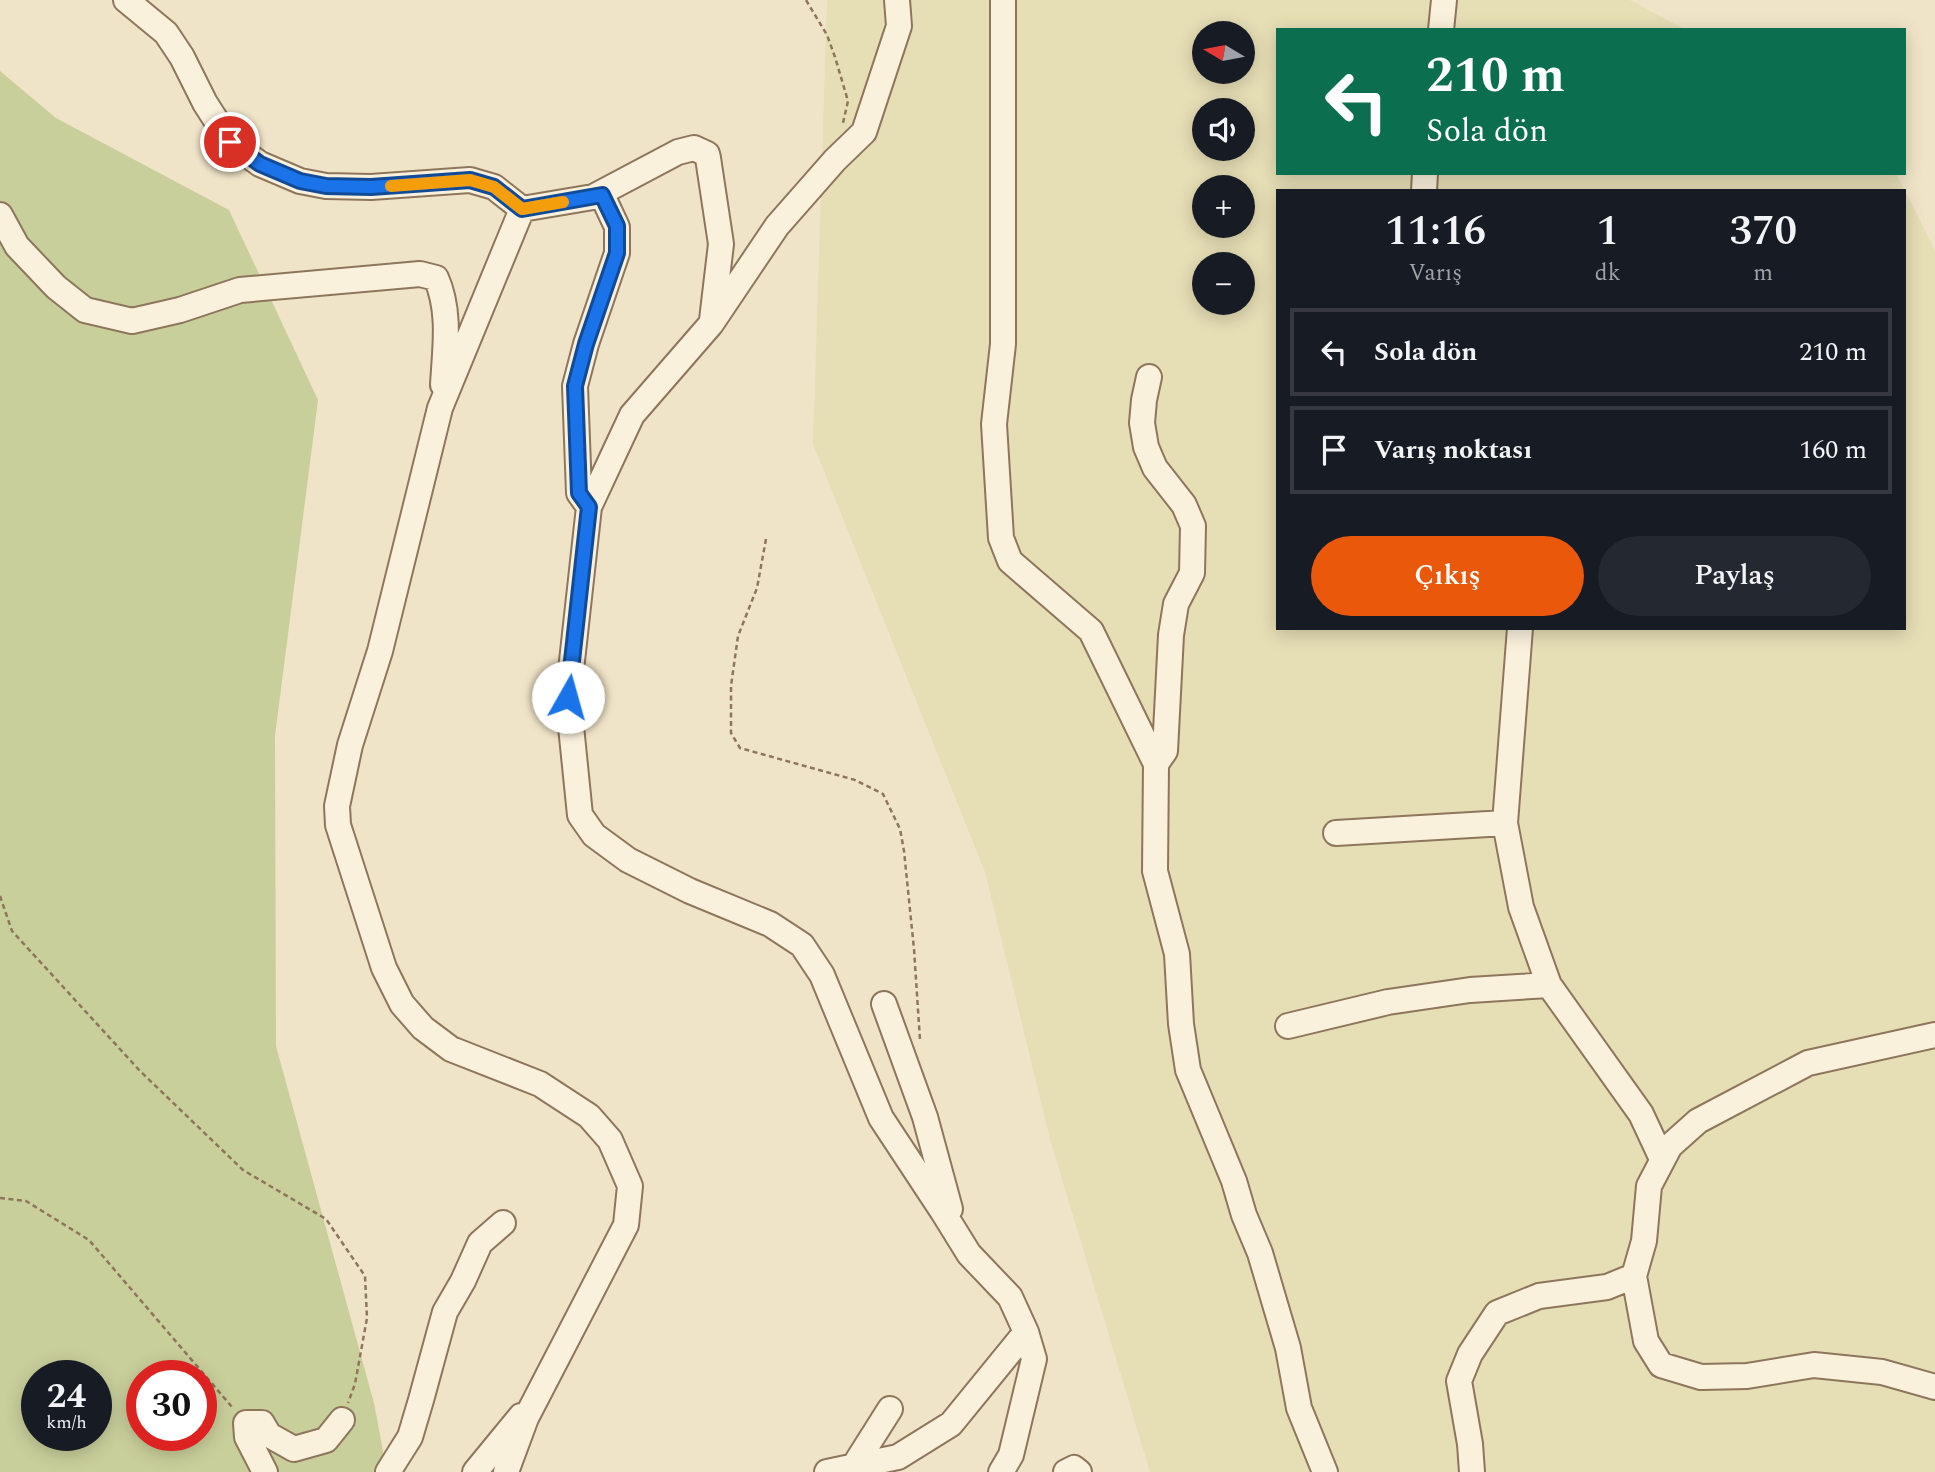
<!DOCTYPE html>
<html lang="tr">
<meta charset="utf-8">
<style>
body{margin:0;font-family:Spectral,serif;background:#242831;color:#f1f3f6;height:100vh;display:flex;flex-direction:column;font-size:26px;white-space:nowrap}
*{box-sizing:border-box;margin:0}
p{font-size:23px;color:#9ea1a6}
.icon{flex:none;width:38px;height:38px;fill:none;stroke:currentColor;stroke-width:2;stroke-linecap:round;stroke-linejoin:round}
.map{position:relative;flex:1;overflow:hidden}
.sheet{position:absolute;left:1276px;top:189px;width:630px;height:441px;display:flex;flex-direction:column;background:#171b24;border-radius:0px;box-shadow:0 4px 18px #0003}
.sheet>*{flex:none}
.guide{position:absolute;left:1276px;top:28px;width:630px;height:147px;border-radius:0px;box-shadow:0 4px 18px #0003;background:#0b6e4f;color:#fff;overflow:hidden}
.needle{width:46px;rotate:280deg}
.buttons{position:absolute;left:1192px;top:21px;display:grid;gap:14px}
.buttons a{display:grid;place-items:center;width:63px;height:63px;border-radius:50%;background:#171b24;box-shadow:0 4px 18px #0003;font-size:35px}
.speed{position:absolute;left:21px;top:1360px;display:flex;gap:14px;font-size:35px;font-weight:700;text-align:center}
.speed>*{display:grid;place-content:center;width:91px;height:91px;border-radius:50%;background:#171b24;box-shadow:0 4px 18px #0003;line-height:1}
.speed small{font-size:18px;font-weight:400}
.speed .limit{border:10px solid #d22;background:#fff;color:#111}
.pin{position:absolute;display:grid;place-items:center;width:60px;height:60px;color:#fff;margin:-30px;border:4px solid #fff;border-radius:50%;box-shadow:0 2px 7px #0007}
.me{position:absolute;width:77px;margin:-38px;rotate:7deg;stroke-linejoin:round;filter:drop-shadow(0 0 5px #0008)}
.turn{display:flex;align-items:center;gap:24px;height:147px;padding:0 35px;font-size:32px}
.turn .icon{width:91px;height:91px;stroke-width:2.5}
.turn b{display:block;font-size:49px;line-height:60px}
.eta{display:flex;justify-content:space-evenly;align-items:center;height:119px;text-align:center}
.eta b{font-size:42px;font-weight:600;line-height:49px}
.primary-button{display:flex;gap:14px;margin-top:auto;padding:14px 35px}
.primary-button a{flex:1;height:80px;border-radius:42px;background:#ea580c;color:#fff;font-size:28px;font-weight:600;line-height:80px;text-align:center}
.primary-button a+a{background:#242831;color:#f1f3f6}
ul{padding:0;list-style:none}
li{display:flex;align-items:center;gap:21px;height:88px;margin:0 14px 10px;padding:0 21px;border:4px solid #363941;border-radius:0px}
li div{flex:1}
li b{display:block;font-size:26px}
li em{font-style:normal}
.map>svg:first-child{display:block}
.farmland{fill:#e6deb5;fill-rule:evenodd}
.green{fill:#c9cf9b;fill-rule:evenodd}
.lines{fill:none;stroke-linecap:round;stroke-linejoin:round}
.minor-casing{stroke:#8d765c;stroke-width:28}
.path{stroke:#8d765c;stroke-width:2.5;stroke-dasharray:5 3.5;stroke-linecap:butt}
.minor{stroke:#faf1dc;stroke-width:24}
.route-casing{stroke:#114b97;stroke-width:18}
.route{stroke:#1a73e8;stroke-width:12}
.slow{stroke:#f59e0b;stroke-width:12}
</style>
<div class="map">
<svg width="1935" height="1472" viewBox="0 0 1935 1472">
<rect width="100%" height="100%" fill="#f0e4c8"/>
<!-- farmland -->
<path class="farmland" d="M827,0H1630L1686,30H1278V173H1896L1935,250V1472H1150L1050,1139L985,872L813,444ZM1204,33H1242V72H1204ZM1204,110H1242V149H1204ZM1204,187H1242V226H1204ZM1278,191H1904V628H1278ZM1204,264H1242V303H1204Z"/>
<!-- green -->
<path class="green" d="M0,71L56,118L229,210L318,400L275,736L276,1046L374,1403L387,1472H0ZM37,1376H96V1435H37ZM142,1376H201V1435H142Z"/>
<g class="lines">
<defs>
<path id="minor" d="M126,0L166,33L182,57L205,103L230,142L260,164L300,181L326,186L371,187L470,180L494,187L522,209L593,197L678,152L694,148L707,154L708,158L721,244L712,320
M897,0L899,26L864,132L835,160L777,226L711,324L632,415L589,507L568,697L580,815L594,835L628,860L690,891L770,924L802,945L822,975L881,1118L943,1212L969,1254L1010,1297L1026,1332L1034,1359L1011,1455L1001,1472
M1003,0V344L994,424L1001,538L1010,561L1091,631L1156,764L1155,871L1177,954L1181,1024L1188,1070L1234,1181L1244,1215L1260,1253L1288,1348L1299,1408L1325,1472
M1441,30L1444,0
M1424,191L1425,173
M0,215L17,246L56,287L85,310L132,321L180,310L240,290L420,274L436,278C451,311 445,349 443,385
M1149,377L1144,400L1142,423L1146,447L1155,468L1184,505L1193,526L1192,573L1176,604L1171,635L1165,751L1156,764
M589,507L579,493L575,386L586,344L617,253V227L602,195L593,197
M1520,628L1505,823L1521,907L1549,985L1641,1114L1662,1159
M1336,833L1505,823
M884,1004L925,1117L950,1209
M1288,1026L1388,1002L1470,990L1549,985
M1634,1276L1646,1341L1661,1365L1701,1377L1747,1376L1814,1365L1882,1372L1935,1387
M854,1466L890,1409
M265,1472L247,1437L246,1423H262L269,1435L294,1449L326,1440L342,1420
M388,1472L410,1437L421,1400L445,1312L463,1281L480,1243L503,1223
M475,1472L521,1416
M506,1472L526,1418L626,1225L630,1186L610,1140L589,1116L540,1084L451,1049L423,1028L402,1004L384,968L338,825L337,806L350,745L380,651L440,408L522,209
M827,1472L898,1457L951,1424L1026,1332
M1066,1472L1074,1468L1079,1472
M1472,1472L1470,1444L1459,1381L1470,1354L1497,1313L1539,1296L1607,1287L1634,1276L1644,1241L1649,1186L1670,1146L1698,1121L1808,1063L1935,1035"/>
</defs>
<!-- minor casing -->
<use href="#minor" class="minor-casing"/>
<!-- path -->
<path class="path" d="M806,0L827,35L835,57L848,101L843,123
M766,539L757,588L738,636L731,686V733L740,748L855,780L883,794L900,829L904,851L914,949L920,1040
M0,896L12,931L140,1071L243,1170L326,1219L365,1276L367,1318L355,1384L348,1403
M0,1198L26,1201L89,1240L232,1407"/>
<!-- minor -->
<use href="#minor" class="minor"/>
</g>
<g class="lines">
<defs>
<path id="route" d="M230,142L260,164L300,181L326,186L371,187L470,180L494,187L522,209L602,195L617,226V253L586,344L575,386L579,493L589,507L568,697"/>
</defs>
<!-- route casing -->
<use href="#route" class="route-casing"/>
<!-- route -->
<use href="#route" class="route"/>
<!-- slow -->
<path class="slow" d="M391,186L470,180L494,187L522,209L563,202"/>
</g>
</svg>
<div class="buttons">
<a><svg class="needle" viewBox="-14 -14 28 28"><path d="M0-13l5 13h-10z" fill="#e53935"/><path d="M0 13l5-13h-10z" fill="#9ea1a6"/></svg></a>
<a><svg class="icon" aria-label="sound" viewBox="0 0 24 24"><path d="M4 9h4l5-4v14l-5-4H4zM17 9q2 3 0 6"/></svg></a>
<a>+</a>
<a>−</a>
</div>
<div class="speed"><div>24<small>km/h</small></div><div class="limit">30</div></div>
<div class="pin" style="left:230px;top:142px;background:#d93025"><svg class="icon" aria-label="arrive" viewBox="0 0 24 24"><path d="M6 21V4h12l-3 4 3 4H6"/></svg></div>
<svg class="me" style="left:568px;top:697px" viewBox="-20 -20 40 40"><circle r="19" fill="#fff"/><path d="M0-13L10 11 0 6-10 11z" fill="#1a73e8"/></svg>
<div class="guide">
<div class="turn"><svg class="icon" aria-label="left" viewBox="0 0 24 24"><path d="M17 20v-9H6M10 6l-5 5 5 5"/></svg><div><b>210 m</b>Sola dön</div></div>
</div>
<section class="sheet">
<div class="eta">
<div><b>11:16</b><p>Varış</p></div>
<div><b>1</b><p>dk</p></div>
<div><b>370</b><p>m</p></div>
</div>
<ul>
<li><svg class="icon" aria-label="left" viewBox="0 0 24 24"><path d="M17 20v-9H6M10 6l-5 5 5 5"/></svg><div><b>Sola dön</b></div><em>210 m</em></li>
<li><svg class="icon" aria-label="arrive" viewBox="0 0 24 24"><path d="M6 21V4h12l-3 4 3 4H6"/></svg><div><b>Varış noktası</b></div><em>160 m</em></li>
</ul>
<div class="primary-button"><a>Çıkış</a><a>Paylaş</a></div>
</section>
</div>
